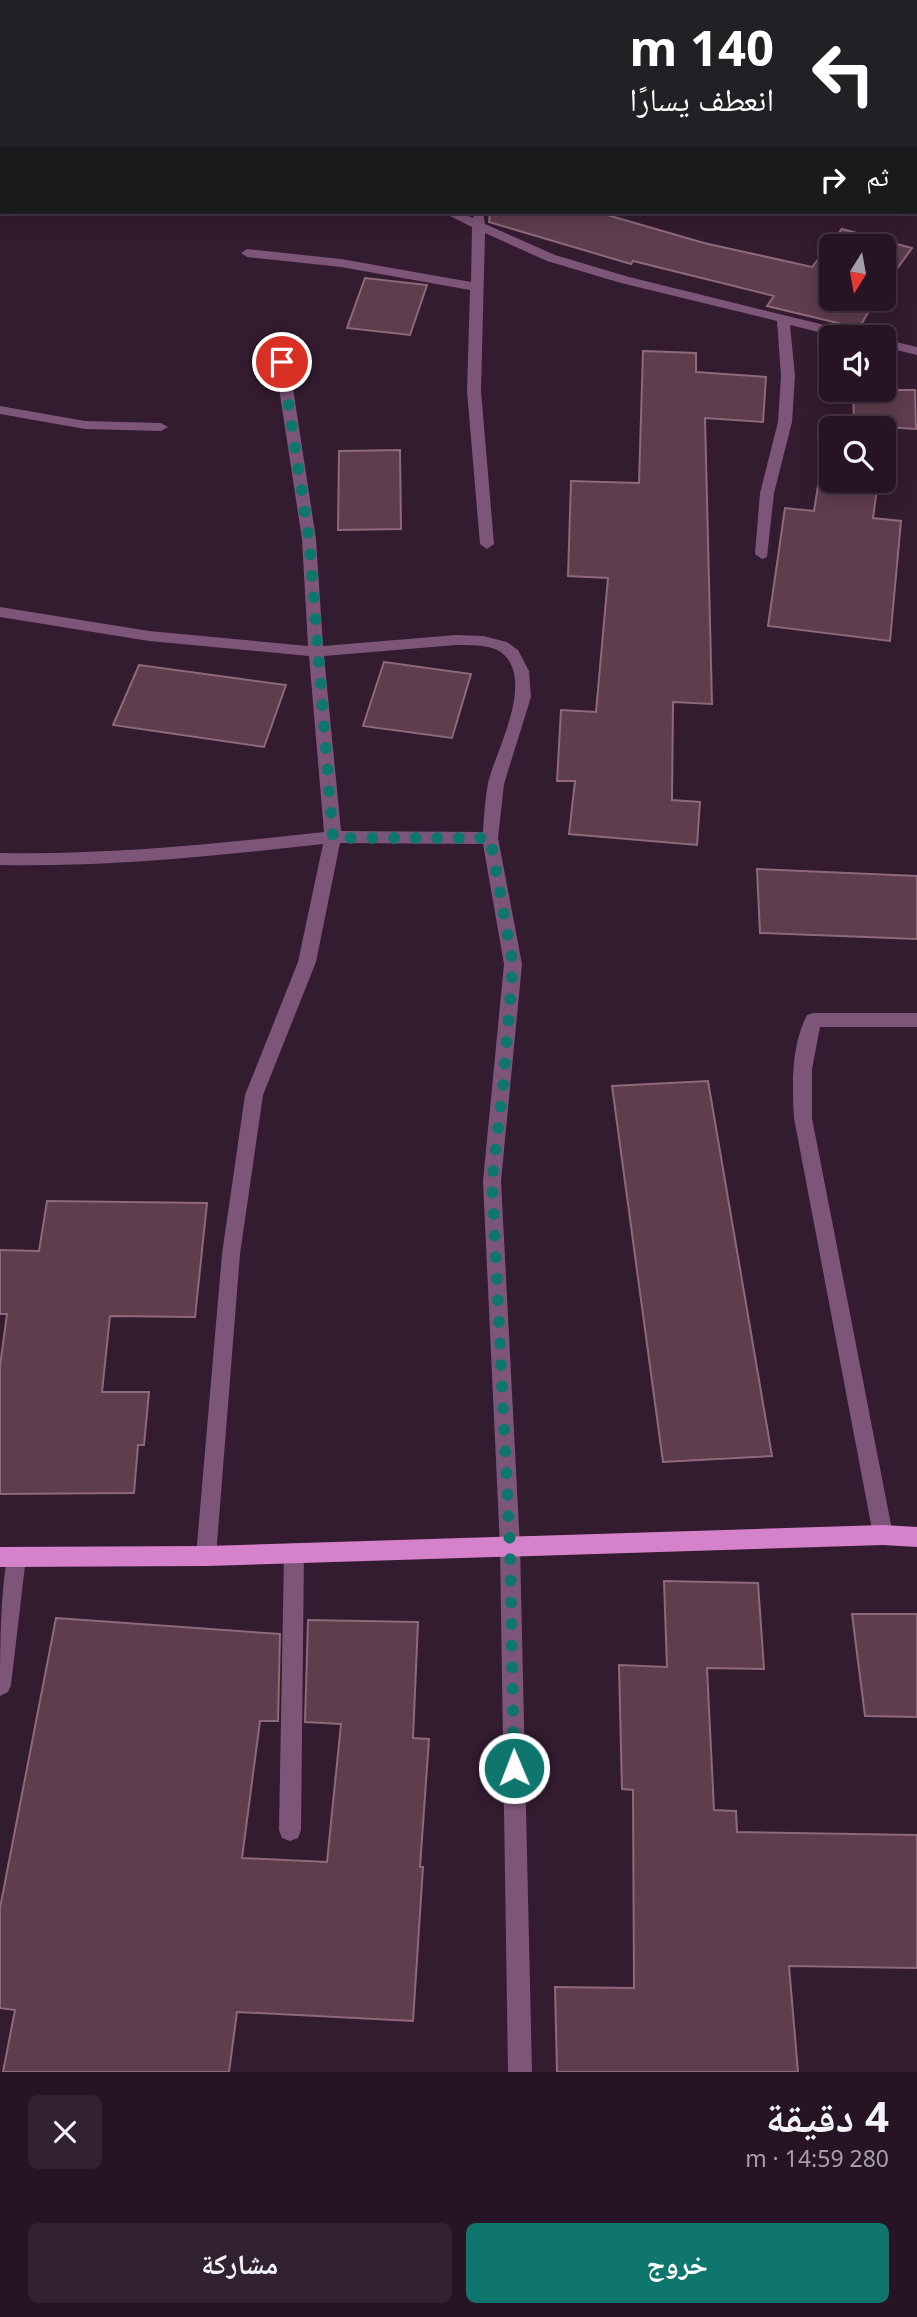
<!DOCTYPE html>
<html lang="ar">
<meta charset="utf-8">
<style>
body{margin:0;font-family:"Noto Sans","Noto Naskh Arabic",sans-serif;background:#322131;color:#f1f3f6;direction:rtl;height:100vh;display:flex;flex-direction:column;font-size:26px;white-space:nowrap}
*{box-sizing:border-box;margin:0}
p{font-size:23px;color:#a49ea6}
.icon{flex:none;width:38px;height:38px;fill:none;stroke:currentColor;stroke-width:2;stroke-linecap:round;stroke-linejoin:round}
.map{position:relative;height:2072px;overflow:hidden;direction:ltr}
.details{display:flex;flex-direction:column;background:#261424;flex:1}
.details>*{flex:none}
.hud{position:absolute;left:0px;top:0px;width:917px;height:214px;box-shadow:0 4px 18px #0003,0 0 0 2px #423341;direction:rtl;background:#202124;color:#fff;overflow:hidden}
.needle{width:46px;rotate:191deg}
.buttons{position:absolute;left:819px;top:234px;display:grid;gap:14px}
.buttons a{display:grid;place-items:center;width:77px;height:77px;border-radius:10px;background:#261424;box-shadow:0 4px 18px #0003,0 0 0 2px #423341;font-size:35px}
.pin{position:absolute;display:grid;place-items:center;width:60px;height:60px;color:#fff;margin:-30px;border:4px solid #fff;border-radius:50%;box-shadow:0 2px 7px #0007}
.me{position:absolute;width:77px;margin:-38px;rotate:359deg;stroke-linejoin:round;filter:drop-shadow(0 0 5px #0008)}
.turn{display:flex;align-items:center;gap:24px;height:147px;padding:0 28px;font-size:32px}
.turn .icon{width:91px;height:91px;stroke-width:2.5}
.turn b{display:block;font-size:49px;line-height:60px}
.then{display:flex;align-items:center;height:66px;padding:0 28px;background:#0003;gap:14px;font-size:26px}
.round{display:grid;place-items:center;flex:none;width:74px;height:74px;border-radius:10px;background:#322131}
.headline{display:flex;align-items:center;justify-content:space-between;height:119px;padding:0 28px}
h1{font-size:42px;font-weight:700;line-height:52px}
.primary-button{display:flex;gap:14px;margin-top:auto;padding:14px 28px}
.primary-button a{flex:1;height:80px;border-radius:10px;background:#0f766e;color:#fff;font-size:28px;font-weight:700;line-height:80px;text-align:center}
.primary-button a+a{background:#322131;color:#f1f3f6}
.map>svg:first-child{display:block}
.building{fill:#5e3d4c;stroke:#8e6979;stroke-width:2}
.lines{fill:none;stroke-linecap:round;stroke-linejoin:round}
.minor{fill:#7d5578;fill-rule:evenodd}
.major{fill:#d582cb;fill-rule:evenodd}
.route{stroke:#0f766e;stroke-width:12;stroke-dasharray:0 21.6}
</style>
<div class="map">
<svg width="917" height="2072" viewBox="0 0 917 2072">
<rect width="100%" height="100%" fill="#331b30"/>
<!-- building -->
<path class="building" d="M490,212H597L704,243L812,267L842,229L912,248L884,287V247H831V299H876L859,328L767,306L774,296L633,261L631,264L489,222Z
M365,278L427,285L410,335L347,328Z
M643,351L696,353V372L766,377L763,422L705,418L712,704L673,702L672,800L700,802L697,845L569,834L575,781H557L561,710L596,712L608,578L568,576L571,481L639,483Z
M853,390H915L916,429L854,425Z
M826,435L831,436V481H878L873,518L901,521L890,641L768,626L785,508L814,511Z
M400,450L401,529L338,530L339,451Z
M384,662L471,674L452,738L363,726Z
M139,665L286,685L264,747L113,725Z
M757,869L917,876V939L760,933Z
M708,1081L772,1456L663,1462L612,1086Z
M47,1201L207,1203L195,1317L110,1316L102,1392H149L144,1445H138L134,1493L0,1494V1366L7,1314H0V1250L39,1251Z
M664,1581L758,1583L764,1669L707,1668L714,1810L736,1811L737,1832L917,1835V1968L789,1966L798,2072H557L555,1987L634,1988L633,1790L622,1789L619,1665L667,1667Z
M852,1614H917V1717L865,1716Z
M56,1618L280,1634L278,1721H260L242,1858L327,1862L341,1724L305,1722L308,1620L418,1622L413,1738L429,1739L420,1867H423L413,2021L237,2012L229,2072H3L15,2010L0,2008V1908Z"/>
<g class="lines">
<!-- minor -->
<path class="minor" d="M0,0L7,2H2L0,6Z
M50,0H60L49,2Z
M302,0H312L301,2Z
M483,0H493V2H483Z
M2,142V150L0,151V143Z
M0,188H2V196H0Z
M915,198H917V206H915Z
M442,212H458L473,218L475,212H483L485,224L555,255L629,277L865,335L866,338H843L790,325L795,376L792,422L774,493L767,557L762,559L755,554L760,493L778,422L781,376L777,321L621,283L547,261L485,233L481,391L494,544L487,549L480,544L467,391L470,290L341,267L247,257L241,253L247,249L341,259L471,282L472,227Z
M884,339L917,347V355L884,347Z
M282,358L289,362L316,539L323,646L456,635L483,636L507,642L518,650L529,671L531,697L504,784L498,838L522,964L501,1181L520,1547L532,2072H508L500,1547L483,1181L504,964L483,844L340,843L316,962L263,1095L240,1254L216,1556L213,1563L206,1566L199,1563L196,1556L222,1254L245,1095L298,962L323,844C214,856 110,867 0,865V853C111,855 215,844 324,832L309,656L149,641L0,617V607L149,631L308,646L302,539L275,362ZM456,645C472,646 496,643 507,658C531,689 496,750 488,783C485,799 484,816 483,832L341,831L324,656Z
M0,406L85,421L161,423L168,427L161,431L85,429L0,414Z
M813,1013H917V1027H820L812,1069V1118L893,1535L890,1542L883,1545L876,1542L873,1535L794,1118C792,1084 791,1046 807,1015Z
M294,1543L301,1546L304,1553L301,1830L298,1838L290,1841L282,1838L279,1830L284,1553L287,1546Z
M16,1547L23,1550L26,1557L11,1685L8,1692L0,1696C0,1656 0,1585 9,1550Z"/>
<!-- major -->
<path class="major" d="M883,1525L917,1527V1547L883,1545L206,1566L0,1567V1547L206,1546Z"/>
</g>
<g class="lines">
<!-- route -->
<path class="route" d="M282,362L309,539L333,838H490L513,964L503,1087L492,1181L510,1547L514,1768"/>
</g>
</svg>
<div class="buttons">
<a><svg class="needle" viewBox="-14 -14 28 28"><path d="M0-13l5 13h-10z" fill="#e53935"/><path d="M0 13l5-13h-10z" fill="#a49ea6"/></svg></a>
<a><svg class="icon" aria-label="sound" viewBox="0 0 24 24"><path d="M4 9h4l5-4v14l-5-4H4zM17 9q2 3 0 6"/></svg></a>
<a><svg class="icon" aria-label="search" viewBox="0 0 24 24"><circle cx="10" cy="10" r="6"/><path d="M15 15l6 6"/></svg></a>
</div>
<div class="pin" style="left:282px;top:362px;background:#d93025"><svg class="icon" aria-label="arrive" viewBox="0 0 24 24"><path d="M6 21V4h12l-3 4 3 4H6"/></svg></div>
<svg class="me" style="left:514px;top:1768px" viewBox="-20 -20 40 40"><circle r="17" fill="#0f766e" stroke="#fff" stroke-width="3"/><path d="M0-11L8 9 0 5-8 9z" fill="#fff"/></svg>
<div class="hud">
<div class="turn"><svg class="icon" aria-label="left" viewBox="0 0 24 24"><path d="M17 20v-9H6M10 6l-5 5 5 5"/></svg><div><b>140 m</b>انعطف يسارًا</div></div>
<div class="then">ثم<svg class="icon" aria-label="right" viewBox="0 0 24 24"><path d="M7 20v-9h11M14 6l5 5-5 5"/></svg></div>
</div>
</div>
<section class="details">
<div class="headline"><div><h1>4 دقيقة</h1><p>280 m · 14:59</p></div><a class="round"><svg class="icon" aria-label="close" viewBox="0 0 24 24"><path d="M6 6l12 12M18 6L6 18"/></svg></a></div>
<div class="primary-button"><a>خروج</a><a>مشاركة</a></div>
</section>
